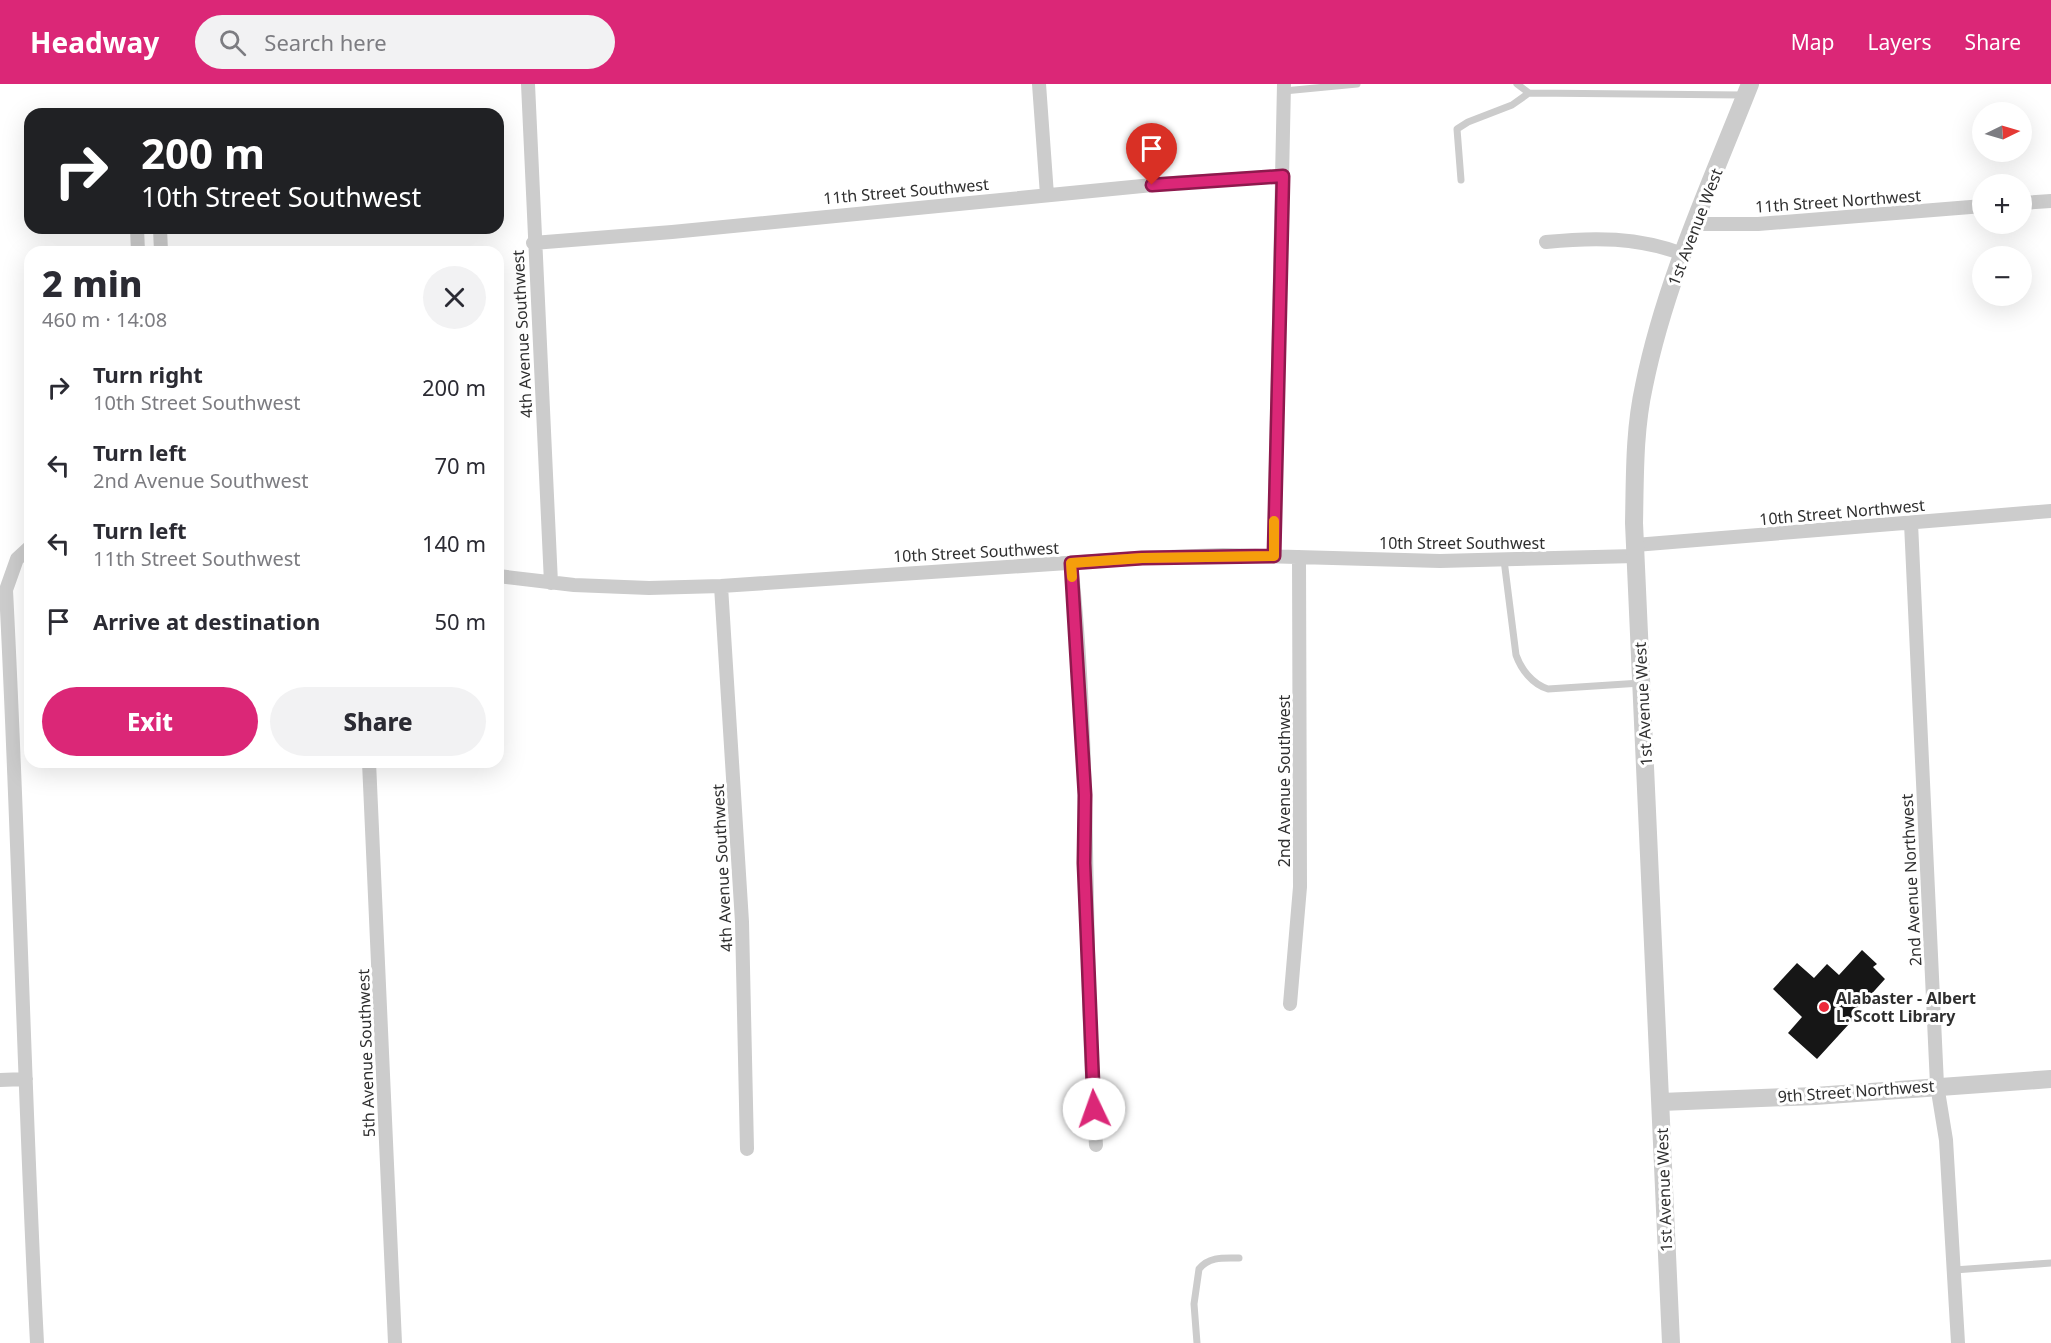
<!DOCTYPE html>
<meta charset="utf-8">
<style>
body{margin:0;font-family:"Noto Sans",sans-serif;background:#f2f2f3;color:#2b2b33;height:100vh;display:flex;flex-direction:column;font-size:22px;white-space:nowrap}
*{box-sizing:border-box;margin:0}
p{font-size:20px;color:#7c7c81}
.icon{flex:none;width:33px;height:33px;fill:none;stroke:currentColor;stroke-width:2;stroke-linecap:round;stroke-linejoin:round}
.map{position:relative;flex:1;overflow:hidden}
.side{position:absolute;left:24px;top:162px;width:480px;height:522px;display:flex;flex-direction:column;background:#fff;border-radius:18px;box-shadow:0 6px 24px #0002}
.side>*{flex:none}
.top-card{position:absolute;left:24px;top:24px;width:480px;height:126px;border-radius:18px;box-shadow:0 6px 24px #0002;background:#202124;color:#fff;overflow:hidden}
.needle{width:39px;rotate:85deg}
.fabs{position:absolute;left:1972px;top:18px;display:grid;gap:12px}
.fabs a{display:grid;place-items:center;width:60px;height:60px;border-radius:50%;background:#fff;box-shadow:0 6px 24px #0002;font-size:30px}
.pin{position:absolute;display:grid;place-items:center;width:51px;height:51px;color:#fff;margin:-62px -26px;border-radius:50% 50% 50% 0;rotate:-45deg;box-shadow:0 0 6px #0007}
.pin .icon{rotate:45deg}
.me{position:absolute;width:66px;margin:-33px;rotate:357deg;stroke-linejoin:round;filter:drop-shadow(0 0 4px #0008)}
.turn{display:flex;align-items:center;gap:21px;height:126px;padding:0 18px;font-size:27px}
.turn .icon{width:78px;height:78px;stroke-width:2.5}
.turn b{display:block;font-size:42px;line-height:51px}
.round{display:grid;place-items:center;flex:none;width:63px;height:63px;border-radius:32px;background:#f2f2f3}
.summary{display:flex;align-items:center;justify-content:space-between;height:102px;padding:0 18px}
h1{font-size:36px;font-weight:800;line-height:45px}
.primary-button{display:flex;gap:12px;margin-top:auto;padding:12px 18px}
.primary-button a{flex:1;height:69px;border-radius:36px;background:#db2777;color:#fff;font-size:24px;font-weight:800;line-height:69px;text-align:center}
.primary-button a+a{background:#f2f2f3;color:#2b2b33}
ul{padding:0;list-style:none}
li{display:flex;align-items:center;gap:18px;height:78px;padding:0 18px}
li div{flex:1}
li b{display:block;font-size:22px}
li em{font-style:normal}
header{display:flex;align-items:center;gap:36px;box-sizing:border-box;height:84px;padding:0 30px;background:#db2777;color:#fff}
header strong{font-size:28px}
nav{display:flex;gap:33px;margin-inline-start:auto;font-size:21px}
.search{width:420px;height:54px;background:#f2f2f3;display:flex;align-items:center;gap:15px;box-sizing:border-box;padding:0 21px;border-radius:33px;color:#7c7c81;font-size:22px}
.map>svg:first-child{display:block}
.building{fill:#161616}
.lines{fill:none;stroke-linecap:round;stroke-linejoin:round}
.service{stroke:#ccc;stroke-width:7}
.minor{stroke:#ccc;stroke-width:14}
.tertiary{stroke:#ccc;stroke-width:18}
.route-casing{stroke:#8e194d;stroke-width:15}
.route{stroke:#db2777;stroke-width:10}
.slow{stroke:#f59e0b;stroke-width:10}
.poi-dot{fill:#ed2a3a;stroke:#fff;stroke-width:2}
.labels{text-anchor:middle;dominant-baseline:central;stroke-width:6;stroke-linejoin:round;paint-order:stroke}
.street-label{font-size:16px;fill:#2f2f2f;stroke:#fff}
.poi-label{font-size:16px;font-weight:bold;fill:#2f2f2f;stroke:#fff;text-anchor:start}
</style>
<header>
<strong>Headway</strong>
<div class="search"><svg class="icon" aria-label="search" viewBox="0 0 24 24"><circle cx="10" cy="10" r="6"/><path d="M15 15l6 6"/></svg>Search here</div>
<nav><a>Map</a><a>Layers</a><a>Share</a></nav>
</header>
<div class="map">
<svg width="2051" height="1259" viewBox="0 0 2051 1259">
<rect width="100%" height="100%" fill="#fff"/>
<!-- building -->
<path class="building" d="M1862,866L1877,880L1873,883L1885,895L1857,926L1860,928L1817,975L1788,949L1802,933L1773,905L1797,879L1814,894L1827,880L1839,891Z"/>
<g class="lines">
<!-- service -->
<path class="service" d="M1517,0L1529,9L1743,11
M1284,7L1357,0
M1461,96L1457,45L1468,38L1512,21L1529,9
M1504,476L1516,571C1521,585 1532,600 1548,605L1641,599
M1954,1186L2051,1179
M1197,1259L1194,1220L1199,1185C1209,1172 1225,1174 1239,1174"/>
<!-- minor -->
<path class="minor" d="M528,0L551,499
M1039,0L1047,111
M2022,119L2051,117
M1694,140H1758L1983,122
M137,144L138,168
M160,144L161,168
M1546,158C1595,153 1637,153 1683,170
M533,159L672,148L1173,99L1283,92
M1911,439L1937,1001L1946,1056L1958,1259
M1635,461L2051,427
M30,463L17,475L6,506C19,757 24,1008 37,1259
M1274,472L1284,0
M1071,479C1092,672 1082,867 1096,1061
M498,492L574,501L649,504L721,502L1142,474L1223,471L1440,477L1636,472
M721,502L742,838L747,1065
M369,678L395,1259
M1290,920L1300,803L1299,473
M0,996L26,995"/>
<!-- tertiary -->
<path class="tertiary" d="M1661,1018L1815,1012L2051,995
M1671,1259L1634,439C1635,393 1634,347 1644,302C1665,198 1711,99 1750,0"/>
</g>
<g class="lines">
<defs>
<path id="route" d="M1094,1025L1084,779L1085,711L1071,479L1142,474L1274,472L1283,92L1152,101"/>
</defs>
<!-- route casing -->
<use href="#route" class="route-casing"/>
<!-- route -->
<use href="#route" class="route"/>
<!-- slow -->
<path class="slow" d="M1072,493L1071,479L1142,474L1274,472V437"/>
</g>
<!-- markers -->
<circle class="poi-dot" cx="1824" cy="923" r="6"/>
<g class="labels">
<!-- street labels -->
<g class="street-label">
<text transform="translate(906 107) rotate(-5)">11th Street Southwest</text>
<text transform="translate(1838 117) rotate(-4)">11th Street Northwest</text>
<text transform="translate(1695 143) rotate(-69)">1st Avenue West</text>
<text transform="translate(522 250) rotate(-93)">4th Avenue Southwest</text>
<text transform="translate(1842 428) rotate(-5)">10th Street Northwest</text>
<text x="1462" y="459">10th Street Southwest</text>
<text transform="translate(976 468) rotate(-3)">10th Street Southwest</text>
<text transform="translate(1643 620) rotate(-93)">1st Avenue West</text>
<text transform="translate(1284 697) rotate(-90)">2nd Avenue Southwest</text>
<text transform="translate(722 784) rotate(-93)">4th Avenue Southwest</text>
<text transform="translate(1911 796) rotate(-93)">2nd Avenue Northwest</text>
<text transform="translate(366 969) rotate(-92)">5th Avenue Southwest</text>
<text transform="translate(1856 1007) rotate(-4)">9th Street Northwest</text>
<text transform="translate(1664 1106) rotate(-92)">1st Avenue West</text>
</g>
<!-- poi labels -->
<g class="poi-label">
<text x="1836" y="914">Alabaster - Albert<tspan x="1836" dy="18">L. Scott Library</tspan></text>
</g>
</g>
</svg>
<div class="fabs">
<a><svg class="needle" viewBox="-14 -14 28 28"><path d="M0-13l5 13h-10z" fill="#e53935"/><path d="M0 13l5-13h-10z" fill="#7c7c81"/></svg></a>
<a>+</a>
<a>−</a>
</div>
<div class="pin" style="left:1152px;top:101px;background:#d93025"><svg class="icon" aria-label="arrive" viewBox="0 0 24 24"><path d="M6 21V4h12l-3 4 3 4H6"/></svg></div>
<svg class="me" style="left:1094px;top:1025px" viewBox="-20 -20 40 40"><circle r="19" fill="#fff"/><path d="M0-13L10 11 0 6-10 11z" fill="#db2777"/></svg>
<div class="top-card">
<div class="turn"><svg class="icon" aria-label="right" viewBox="0 0 24 24"><path d="M7 20v-9h11M14 6l5 5-5 5"/></svg><div><b>200 m</b>10th Street Southwest</div></div>
</div>
<section class="side">
<div class="summary"><div><h1>2 min</h1><p>460 m · 14:08</p></div><a class="round"><svg class="icon" aria-label="close" viewBox="0 0 24 24"><path d="M6 6l12 12M18 6L6 18"/></svg></a></div>
<ul>
<li><svg class="icon" aria-label="right" viewBox="0 0 24 24"><path d="M7 20v-9h11M14 6l5 5-5 5"/></svg><div><b>Turn right</b><p>10th Street Southwest</p></div><em>200 m</em></li>
<li><svg class="icon" aria-label="left" viewBox="0 0 24 24"><path d="M17 20v-9H6M10 6l-5 5 5 5"/></svg><div><b>Turn left</b><p>2nd Avenue Southwest</p></div><em>70 m</em></li>
<li><svg class="icon" aria-label="left" viewBox="0 0 24 24"><path d="M17 20v-9H6M10 6l-5 5 5 5"/></svg><div><b>Turn left</b><p>11th Street Southwest</p></div><em>140 m</em></li>
<li><svg class="icon" aria-label="arrive" viewBox="0 0 24 24"><path d="M6 21V4h12l-3 4 3 4H6"/></svg><div><b>Arrive at destination</b></div><em>50 m</em></li>
</ul>
<div class="primary-button"><a>Exit</a><a>Share</a></div>
</section>
</div>
